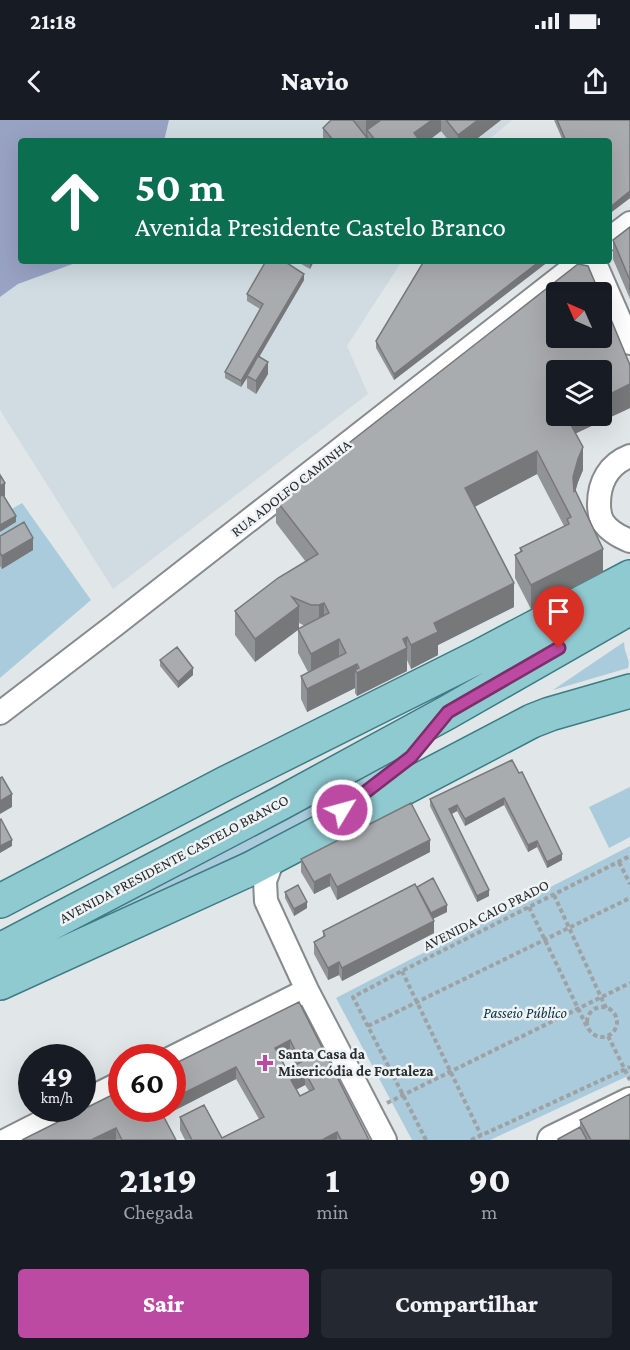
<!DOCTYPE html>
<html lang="pt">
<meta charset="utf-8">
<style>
body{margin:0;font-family:"Crimson Pro",serif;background:#242831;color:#f1f3f6;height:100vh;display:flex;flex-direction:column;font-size:22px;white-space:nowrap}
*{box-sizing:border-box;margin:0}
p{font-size:20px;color:#9ea1a6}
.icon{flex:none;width:33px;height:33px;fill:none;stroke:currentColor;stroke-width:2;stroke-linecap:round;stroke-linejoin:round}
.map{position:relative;height:1020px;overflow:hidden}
.sheet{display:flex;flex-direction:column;background:#171b24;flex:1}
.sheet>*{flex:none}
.banner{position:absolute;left:18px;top:18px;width:594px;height:126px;border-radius:6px;box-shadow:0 6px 24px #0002;background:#0b6e4f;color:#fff;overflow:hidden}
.needle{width:39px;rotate:315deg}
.buttons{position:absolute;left:546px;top:162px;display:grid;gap:12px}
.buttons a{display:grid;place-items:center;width:66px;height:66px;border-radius:6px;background:#171b24;box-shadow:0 6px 24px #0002;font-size:30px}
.speed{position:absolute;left:18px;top:924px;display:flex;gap:12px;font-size:30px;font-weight:700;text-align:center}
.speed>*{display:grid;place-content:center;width:78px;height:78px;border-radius:50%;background:#171b24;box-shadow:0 6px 24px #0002;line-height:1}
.speed small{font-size:15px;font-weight:400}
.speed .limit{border:9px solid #d22;background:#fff;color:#111}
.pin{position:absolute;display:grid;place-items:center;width:51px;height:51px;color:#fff;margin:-62px -26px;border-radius:50% 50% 50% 0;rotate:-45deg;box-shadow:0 0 6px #0007}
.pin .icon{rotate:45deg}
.me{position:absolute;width:66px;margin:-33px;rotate:53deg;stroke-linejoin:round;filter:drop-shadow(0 0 4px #0008)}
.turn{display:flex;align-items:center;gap:21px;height:126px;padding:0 18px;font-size:27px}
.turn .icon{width:78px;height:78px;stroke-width:2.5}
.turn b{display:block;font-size:42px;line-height:51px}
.eta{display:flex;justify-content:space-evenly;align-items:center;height:102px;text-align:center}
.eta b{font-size:36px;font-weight:800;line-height:42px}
.cta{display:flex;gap:12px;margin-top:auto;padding:12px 18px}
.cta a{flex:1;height:69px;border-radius:6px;background:#bc49a2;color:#fff;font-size:24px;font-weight:800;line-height:69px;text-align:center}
.cta a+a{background:#242831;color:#f1f3f6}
.status{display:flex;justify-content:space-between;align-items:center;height:42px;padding:0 30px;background:#171b24;direction:ltr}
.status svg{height:16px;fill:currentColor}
header{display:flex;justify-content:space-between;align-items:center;height:78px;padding:0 18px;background:#171b24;font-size:27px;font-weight:800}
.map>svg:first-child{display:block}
.built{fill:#d0dce2}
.green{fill:#aacbdb}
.water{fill:#98a2c3}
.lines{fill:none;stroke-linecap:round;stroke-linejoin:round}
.minor-casing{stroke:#868b8d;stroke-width:26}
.tertiary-casing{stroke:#868b8d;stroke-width:32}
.primary-casing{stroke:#3c7c84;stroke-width:36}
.path{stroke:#9fa2a4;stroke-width:4;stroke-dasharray:4.5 3;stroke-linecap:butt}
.minor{stroke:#fff;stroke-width:22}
.tertiary{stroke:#fff;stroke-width:28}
.primary{stroke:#90cad1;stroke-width:33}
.wall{fill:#919496;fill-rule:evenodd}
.shaded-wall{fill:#76787a}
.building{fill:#a9acaf;stroke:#76787a;stroke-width:1.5;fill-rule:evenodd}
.route-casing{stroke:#7a2f69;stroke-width:15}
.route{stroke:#bc49a2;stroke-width:10}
.poi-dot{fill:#bc49a2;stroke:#eef3f5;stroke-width:2}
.labels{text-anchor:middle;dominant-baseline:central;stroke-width:5;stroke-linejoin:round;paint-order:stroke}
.street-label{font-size:15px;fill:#2a2c2d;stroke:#eef3f5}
.park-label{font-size:15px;font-style:italic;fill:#0a2f3d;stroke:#eef3f5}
.poi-label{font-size:15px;font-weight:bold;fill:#2a2c2d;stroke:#eef3f5;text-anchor:start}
</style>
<div class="status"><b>21:18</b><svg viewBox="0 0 49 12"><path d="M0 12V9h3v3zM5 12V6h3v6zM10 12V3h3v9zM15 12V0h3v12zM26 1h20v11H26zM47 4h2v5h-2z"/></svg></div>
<header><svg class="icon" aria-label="back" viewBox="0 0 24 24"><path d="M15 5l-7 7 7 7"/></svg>Navio<svg class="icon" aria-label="share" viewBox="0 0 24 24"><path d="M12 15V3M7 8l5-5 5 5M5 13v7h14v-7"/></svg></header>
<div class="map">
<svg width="630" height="1020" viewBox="0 0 630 1020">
<rect width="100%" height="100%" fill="#e1e6e8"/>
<!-- built -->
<path class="built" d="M169,0H512L487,21H164Z
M81,141H402L347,226L368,274L113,469L0,290V177L18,164Z"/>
<!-- green -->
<path class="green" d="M22,383L91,480L0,558V396Z
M624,522C624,523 625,530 625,530C627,538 630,540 628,548L553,570Z
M408,630L411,631L409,635L274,727L0,845Z
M630,667V717L609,728L589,687Z
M630,726V955L490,1020H412L336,878Z"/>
<!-- water -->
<path class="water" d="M0,0H169L164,21H21V141H81L18,164L0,177Z"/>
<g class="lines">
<defs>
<path id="minor" d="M609,119L630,103
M594,141L630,223
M630,336C609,344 599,362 599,384C599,390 600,397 603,402C609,411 620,417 630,421
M0,593L115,505L581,141
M274,737L265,761L266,781L307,870L385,1020
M171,938L307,870
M82,982L122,962
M6,1020L69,988"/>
<path id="tertiary" d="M552,1020L630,982"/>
<path id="primary" d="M0,781L226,663L480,536L630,457
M0,830L279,684L448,592L630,488
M0,863L250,749L532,601L550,594L630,571"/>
</defs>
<!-- minor casing -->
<use href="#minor" class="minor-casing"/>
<!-- tertiary casing -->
<use href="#tertiary" class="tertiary-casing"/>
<!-- primary casing -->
<use href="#primary" class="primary-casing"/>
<!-- path -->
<path class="path" d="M619,742L630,764
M554,775L606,888
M529,787L588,909
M402,851L481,1015
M587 902a15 15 0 1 1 30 0a15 15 0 1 1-30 0Z
M368,906L630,778
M608,916L630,960
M387,983L630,863
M426,1020L353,877L402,851L630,736
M471,1020L630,947"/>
<!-- minor -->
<use href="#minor" class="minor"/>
<!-- tertiary -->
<use href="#tertiary" class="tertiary"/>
<!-- primary -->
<use href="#primary" class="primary"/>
</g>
<!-- wall -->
<path class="wall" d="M331,0H501L474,21H449L441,11L428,21H323V8Z
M554,0H630V78L609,94V21H563Z
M630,107V179L613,139V120Z
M296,141H314L310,149Z
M424,141H549L394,260L376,228V221Z
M304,160L259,237L268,254L256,274L247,268V258L241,267L225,258V252L260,189L247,181V174Z
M630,288L576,313L583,350L578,362L575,371L603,452L531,489L515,458V435L520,432V428L564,406L537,354L474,387L514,487L438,525V535L411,549L407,540V551L357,576L355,573V568L307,592L301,579V556L308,552L298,533V510L255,542L235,515V491L306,442L276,403V380ZM299,503L305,506L299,509Z
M0,416L33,430L2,449L0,446Z
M160,540L193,555L178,568L160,546Z
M512,640L562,740L547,748L537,727L528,732L504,685L465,706L457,691L452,694L489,776L477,782L430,686V679Z
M430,732L337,780L330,766L314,774L301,752V739Z
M417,767L447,792L433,799L434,813L342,861L339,855L328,860L314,834V822L323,818V811Z
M285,772L307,788L294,796L285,778Z
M299,882L369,1020H185L180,1010V997L222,1018L259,999L236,959L163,996L176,1020H22ZM290,933L296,945L287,950L280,938ZM305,965L309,971L300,976L296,970Z
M580,1000L630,1020H558V1019L580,1008Z"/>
<!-- shaded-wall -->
<path class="shaded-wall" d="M366,0H405L367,10L368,21H365L366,20Z
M432,0H441V11L428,21H414V13Z
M478,0H501L474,21H458V15Z
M630,71V78L609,94V88Z
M310,141H314L310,149Z
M540,141H549L394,260V254Z
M304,154V160L248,256H247V258L241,267V261Z
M630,157V173L629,170V158Z
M268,242V254L256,274V261Z
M630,264V288L566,318V296H602V278Z
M583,327V350L578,362L573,380V357L578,339Z
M537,331V354L465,392V368Z
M5,363V376L0,379V366Z
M16,396V402L0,412V405Z
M33,418V430L2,449V436Z
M603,429V452L531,489V465Z
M514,463V487L438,525V535L411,549V525L434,503Z
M324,483V507L319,509V485Z
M299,486V509L255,542V519Z
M407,517V551L357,576V553Z
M339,519V543L311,557V534Z
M357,544V552L355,550V568L307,592V569Z
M193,548V555L178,568V562Z
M12,674V687L0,694V681Z
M504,678V685L465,706V699Z
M457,685V691L449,695V689Z
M12,720V726L0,733V726Z
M430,720V732L337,780V767Z
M537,721V727L528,732V725Z
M562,734V740L547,748V742Z
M330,754V766L314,774V762Z
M489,770V776L477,782V776Z
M307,782V788L294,796V789Z
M447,785V792L430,800V794Z
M434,801V813L342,861V848Z
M339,842V855L328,860V848Z
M290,920V933L275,940V928Z
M236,947V959L158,999V988H172V979Z
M305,952V965L291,972V960Z
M116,1008V1020H91Z
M337,1012V1020H322Z"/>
<!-- building -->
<path class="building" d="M331,0H353L368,19L365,21H334L323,8Z
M381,0H432L414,13L420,21H376L367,10Z
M446,0H478L458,15Z
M557,0H630V71L609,88V21H566Z
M630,107V157L629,158L613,120Z
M266,141H284L304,154L241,261L225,252L263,184L247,174Z
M424,141H540L394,254L376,221Z
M578,144L588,146L599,172H556V218H602V178L630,245V264L602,278V250H556V296H566L583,327L578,339L573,357L574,371L575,370L603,429L531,465L515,435L522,431L520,428L569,404L567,399L571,397L537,331L465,368L514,463L434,503L438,512L411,525L407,517L403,519L407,528L357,553L355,550L359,548L357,544L307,569L301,556L346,533L339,519L311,534L298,509L329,493L324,483L319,485H311L292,477L299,486L255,519L235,491L278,458L318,434L276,380Z
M258,236L268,242L256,261L247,256Z
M0,355L5,363L0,366Z
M3,375L16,396L0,405V376Z
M24,402L33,418L2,436L0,433V416Z
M177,527L193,548L178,562L160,540Z
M512,640L519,653L522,652L562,734L547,742L537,721L528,725L504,678L465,699L457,685L449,689L489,770L477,776L430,679Z
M2,657L12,674L0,681V658Z
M411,683L430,720L337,767L330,754L314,762L301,739Z
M1,699L12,720L0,726V700Z
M433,758L447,785L431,793L417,767Z
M415,764L434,801L342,848L339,842L328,848L314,822L325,816L323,811Z
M298,765L307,782L294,789L285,772Z
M299,882L369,1020H341L337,1012L322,1020H192L180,997L204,985L222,1018L264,997L236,947L172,979V945ZM290,920L301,942L287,950L275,928ZM305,952L314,969L300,976L291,960Z
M122,970V988H159L176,1020H122L116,1008L91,1020H22Z
M630,974V1020H591L580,1000Z
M580,1007L587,1020H558V1019Z"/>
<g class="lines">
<defs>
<path id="route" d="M342,690L411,637L448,592L559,528"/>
</defs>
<!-- route casing -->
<use href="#route" class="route-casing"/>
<!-- route -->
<use href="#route" class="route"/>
</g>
<!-- markers -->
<path class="poi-dot" d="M262 934h6v6h6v6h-6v6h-6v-6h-6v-6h6z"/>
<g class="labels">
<!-- street labels -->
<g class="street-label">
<text transform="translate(291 368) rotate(-38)">RUA ADOLFO CAMINHA</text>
<text transform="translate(174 739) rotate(-28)">AVENIDA PRESIDENTE CASTELO BRANCO</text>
<text transform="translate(486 795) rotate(-27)">AVENIDA CAIO PRADO</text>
</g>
<!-- park labels -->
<g class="park-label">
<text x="525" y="893">Passeio Público</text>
</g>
<!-- poi labels -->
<g class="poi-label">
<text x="278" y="934">Santa Casa da<tspan x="278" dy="17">Misericódia de Fortaleza</tspan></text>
</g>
</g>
</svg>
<div class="buttons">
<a><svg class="needle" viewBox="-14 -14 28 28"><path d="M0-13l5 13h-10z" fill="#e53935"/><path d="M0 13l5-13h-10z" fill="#9ea1a6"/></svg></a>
<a><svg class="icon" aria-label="layers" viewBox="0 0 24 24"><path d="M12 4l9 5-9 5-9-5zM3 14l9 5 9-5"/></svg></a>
</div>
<div class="speed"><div>49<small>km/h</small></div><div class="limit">60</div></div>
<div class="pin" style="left:559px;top:528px;background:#d93025"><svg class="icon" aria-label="arrive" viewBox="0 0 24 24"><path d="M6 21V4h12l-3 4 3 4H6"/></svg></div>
<svg class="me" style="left:342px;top:690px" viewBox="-20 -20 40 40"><circle r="17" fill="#bc49a2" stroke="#fff" stroke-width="3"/><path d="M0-11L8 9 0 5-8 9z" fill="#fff"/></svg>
<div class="banner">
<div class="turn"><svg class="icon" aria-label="ahead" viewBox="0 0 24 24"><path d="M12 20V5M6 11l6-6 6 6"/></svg><div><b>50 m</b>Avenida Presidente Castelo Branco</div></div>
</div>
</div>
<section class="sheet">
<div class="eta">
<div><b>21:19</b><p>Chegada</p></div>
<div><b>1</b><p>min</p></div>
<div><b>90</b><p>m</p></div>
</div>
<div class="cta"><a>Sair</a><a>Compartilhar</a></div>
</section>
